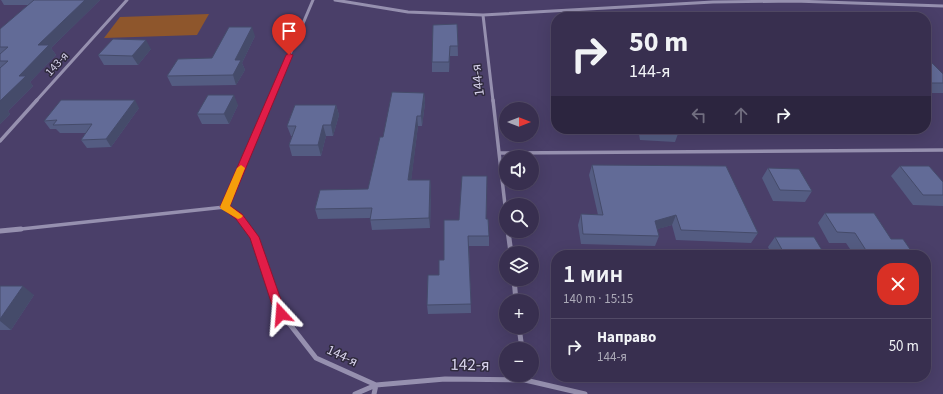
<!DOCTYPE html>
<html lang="ru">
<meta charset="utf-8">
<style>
body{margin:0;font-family:"Source Sans 3",sans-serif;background:#3f3756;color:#f1f3f6;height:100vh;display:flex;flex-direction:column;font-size:15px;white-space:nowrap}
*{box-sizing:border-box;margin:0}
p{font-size:13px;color:#aba9b7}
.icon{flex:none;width:22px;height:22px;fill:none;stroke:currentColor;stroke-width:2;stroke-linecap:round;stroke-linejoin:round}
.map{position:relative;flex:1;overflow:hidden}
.drawer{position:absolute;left:551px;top:250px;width:380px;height:132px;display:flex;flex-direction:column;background:#382f4f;border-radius:16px;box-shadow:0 4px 16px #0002,0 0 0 1px #524a66}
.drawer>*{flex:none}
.hud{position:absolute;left:551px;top:12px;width:380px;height:122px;border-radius:16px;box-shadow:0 4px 16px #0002,0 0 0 1px #524a66;background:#382f4f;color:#f1f3f6;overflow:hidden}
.needle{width:26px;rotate:90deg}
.fabs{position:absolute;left:499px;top:102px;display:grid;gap:8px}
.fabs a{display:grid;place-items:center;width:40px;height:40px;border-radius:50%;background:#382f4f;box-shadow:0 4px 16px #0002,0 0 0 1px #524a66;font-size:20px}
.pin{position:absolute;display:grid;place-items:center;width:34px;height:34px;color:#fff;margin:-41px -17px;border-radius:50% 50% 50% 0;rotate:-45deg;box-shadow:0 0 4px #0007}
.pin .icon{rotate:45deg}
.me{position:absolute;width:44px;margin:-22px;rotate:341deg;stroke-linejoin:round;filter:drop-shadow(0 0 3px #0008)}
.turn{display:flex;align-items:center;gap:14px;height:84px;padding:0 12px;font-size:18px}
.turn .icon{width:52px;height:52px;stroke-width:2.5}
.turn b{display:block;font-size:28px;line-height:34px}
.lanes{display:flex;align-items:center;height:38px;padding:0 12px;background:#0003;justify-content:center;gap:20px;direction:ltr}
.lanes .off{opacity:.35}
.round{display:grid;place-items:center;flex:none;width:42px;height:42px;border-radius:16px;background:#3f3756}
.headline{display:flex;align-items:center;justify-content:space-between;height:68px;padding:0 12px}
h1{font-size:24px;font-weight:600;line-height:30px}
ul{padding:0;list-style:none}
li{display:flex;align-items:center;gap:12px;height:56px;padding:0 12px;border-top:1px solid #524a66}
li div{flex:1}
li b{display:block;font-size:15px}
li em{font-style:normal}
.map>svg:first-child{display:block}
.green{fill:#8e562c}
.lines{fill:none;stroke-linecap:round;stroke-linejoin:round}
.street-far2{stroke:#9690af;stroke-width:3}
.street-far1{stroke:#9690af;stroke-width:3.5}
.street{stroke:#9690af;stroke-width:5}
.wall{fill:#545c82}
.shaded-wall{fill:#454b6a}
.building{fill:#626b97;stroke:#454b6a}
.route{fill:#e11d48;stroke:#92132f}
.slow{fill:#f59e0b}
.labels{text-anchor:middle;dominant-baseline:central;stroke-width:3;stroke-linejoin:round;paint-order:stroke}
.far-street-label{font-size:12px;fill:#d8d3ec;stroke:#2f2a3d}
.street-label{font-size:14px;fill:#d8d3ec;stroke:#2f2a3d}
.near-street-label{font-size:17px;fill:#d8d3ec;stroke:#2f2a3d}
</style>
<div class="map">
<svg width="943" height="394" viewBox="0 0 943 394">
<rect width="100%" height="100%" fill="#4a3f69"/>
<!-- green -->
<path class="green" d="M209,14L197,35L104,38L120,17Z"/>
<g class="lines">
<!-- street-far2 -->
<path class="street-far2" d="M335,0L408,12L483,15L713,2L794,1L943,6
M483,15L493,101
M36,101L127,0
M270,101L313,0"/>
<!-- street-far1 -->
<path class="street-far1" d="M493,100L506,214
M0,141L37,100
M499,153L943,150
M12,230L225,207
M249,230L239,217L225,207L270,100"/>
<!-- street -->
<path class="street" d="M248,229L255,237L281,313L316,358L376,385L374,394
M0,231L21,229
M508,231L511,253
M514,279L516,301
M519,327L522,349
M355,394L376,385L445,379L525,380L585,394"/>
</g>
<!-- wall -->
<path class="wall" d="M1,0H100L51,48L56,55L30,82L33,86L8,111L10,114L0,124V29L28,5H4Z
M457,24L458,56H450L449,72H432V62Z
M255,36L242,63L245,70L236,85L172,86L167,76L212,58Z
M151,49L138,65H104L98,55Z
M926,57L943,74V93H926Z
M424,93L425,103L422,126H418L411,180H430L431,190L430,228L372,230L370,218L318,219L315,209L368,189L383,137Z
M926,96L929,100L926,103Z
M238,105L229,124H202L197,114Z
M336,105L339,115L333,136H326L321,156H292L289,145L292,136H291L287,126Z
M139,108L111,147L87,148L81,140L86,133H60L56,129H50L44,121Z
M590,129H678L679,131L675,142L640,140L639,134L590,132Z
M592,165L758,233L751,243L676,240L672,225L657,229L659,236L655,246L581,244L578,225L581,214L598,215L589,175Z
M900,166L943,182V206L913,205L891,176Z
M768,168L812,191L805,202L773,201L762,178Z
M825,213L891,239L914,255H854L846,243H829L818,223Z
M486,219L489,236V246H469L471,313L428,314L427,305L439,275L444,260Z
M775,237L825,255H772L768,247Z
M0,286L34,295L11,330H0Z"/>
<!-- shaded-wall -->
<path class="shaded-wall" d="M85,0H100L51,48L56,55L30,82L33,86L8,111L10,114L0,124V101L19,76L38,45Z
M252,27L255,36L242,63L245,70L236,85L233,75L235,60Z
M146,40L151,49L138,65L132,56Z
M450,46V56L449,72V62Z
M424,93L425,103L422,126L421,116Z
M234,95L238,105L229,124L224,114Z
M135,100L139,108L111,147L106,139Z
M336,105L339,115L333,136L331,125Z
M417,116L418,126L410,190L408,180Z
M323,125L326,136L321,156L318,145Z
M430,180L431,190L430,228L429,218Z
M676,215L672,225L651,231L655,221Z
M23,286L34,295L11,330L0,321V319Z"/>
<!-- building -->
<path class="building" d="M34,0H85L38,45H49L19,76H26L0,101V68L8,61H0V54L8,47H0V29Z
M457,24L458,46H450L449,62H432L433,25Z
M229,27H252L235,60H241L233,75L167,76L178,59L212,58Z
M113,39L146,40L132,56L98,55Z
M926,57L943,74V83H926Z
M392,92L424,93L421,116H417L408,180H430L429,218L370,220L372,208L315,209L320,190L368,189L380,137H383Z
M208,95H234L224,114H197Z
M926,96L929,100L926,99Z
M61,100H135L106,139L81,140L92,124L53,125L57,120L44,121Z
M295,105H336L331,125H323L318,145H289L296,126H287Z
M644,129H678L679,131Z
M592,165L726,166L758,233L681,230L676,215L655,221L659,236L583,234L581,214L603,215Z
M900,166H929L943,182V195H923Z
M768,168L799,169L812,191L780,190Z
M462,176H487L486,219H488L489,236H468L471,304L427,305L428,275H439V260H444V220H459Z
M825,213H874L891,239H903L914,255H869L855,233L837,232Z
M775,237H814L825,255H785Z
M926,271L929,275H926Z
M0,286H23L0,319Z"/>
<!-- route -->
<path class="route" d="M289,53L293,55L230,206L242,214L259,237L286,314L284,317L281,318L277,317L275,314L250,238L236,219L220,207L286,55Z"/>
<!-- slow -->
<path class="slow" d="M241,165L245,168L230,206L243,216L241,218L238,219L221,209L220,207L237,168Z"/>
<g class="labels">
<!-- far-street labels -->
<g class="far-street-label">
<text transform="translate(57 64) rotate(-48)">143-я</text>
</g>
<!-- street labels -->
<g class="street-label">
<text transform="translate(478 80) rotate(-97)">144-я</text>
<text transform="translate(342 356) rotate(25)">144-я</text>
</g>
<!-- near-street labels -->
<g class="near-street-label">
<text transform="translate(470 365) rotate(1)">142-я</text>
</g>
</g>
</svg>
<div class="fabs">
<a><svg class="needle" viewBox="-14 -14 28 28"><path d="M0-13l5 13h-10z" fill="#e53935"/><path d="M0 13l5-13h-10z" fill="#aba9b7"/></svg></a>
<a><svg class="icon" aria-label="sound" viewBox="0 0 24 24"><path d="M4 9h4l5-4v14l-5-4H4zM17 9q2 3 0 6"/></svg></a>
<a><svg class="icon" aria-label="search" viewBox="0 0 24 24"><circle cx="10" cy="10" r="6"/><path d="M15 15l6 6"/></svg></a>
<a><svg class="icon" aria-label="layers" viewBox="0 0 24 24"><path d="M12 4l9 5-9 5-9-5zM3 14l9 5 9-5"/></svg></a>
<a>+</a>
<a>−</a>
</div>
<div class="pin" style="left:289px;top:55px;background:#d93025"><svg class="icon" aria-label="arrive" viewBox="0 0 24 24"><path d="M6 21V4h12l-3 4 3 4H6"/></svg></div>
<svg class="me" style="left:281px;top:314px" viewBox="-20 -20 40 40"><path d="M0-17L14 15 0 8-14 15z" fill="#e11d48" stroke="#fff" stroke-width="4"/></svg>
<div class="hud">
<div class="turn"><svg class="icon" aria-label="right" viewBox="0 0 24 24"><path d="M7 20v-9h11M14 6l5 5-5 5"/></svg><div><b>50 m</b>144-я</div></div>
<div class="lanes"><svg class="icon off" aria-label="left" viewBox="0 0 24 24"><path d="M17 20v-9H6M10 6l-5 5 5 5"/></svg><svg class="icon off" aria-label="ahead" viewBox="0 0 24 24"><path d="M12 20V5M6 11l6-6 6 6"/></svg><svg class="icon" aria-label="right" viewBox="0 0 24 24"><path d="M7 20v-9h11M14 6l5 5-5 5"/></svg></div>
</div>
<section class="drawer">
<div class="headline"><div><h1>1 мин</h1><p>140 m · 15:15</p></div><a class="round" style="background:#d93025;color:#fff"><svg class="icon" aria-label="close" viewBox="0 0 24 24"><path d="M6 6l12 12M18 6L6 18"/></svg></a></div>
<ul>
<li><svg class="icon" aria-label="right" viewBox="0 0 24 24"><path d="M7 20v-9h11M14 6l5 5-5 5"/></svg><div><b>Направо</b><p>144-я</p></div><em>50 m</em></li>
</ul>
</section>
</div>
